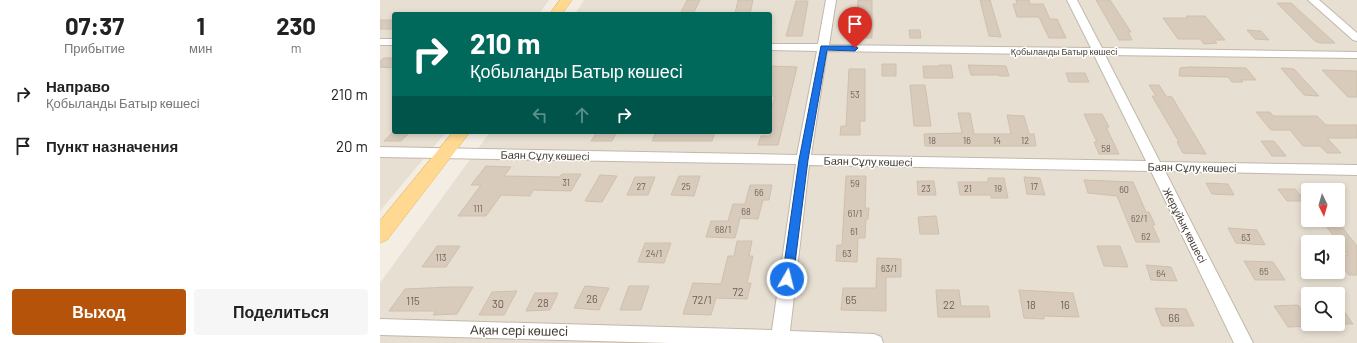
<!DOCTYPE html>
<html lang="ru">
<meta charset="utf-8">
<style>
body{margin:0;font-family:Barlow,sans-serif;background:#f6f6f6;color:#222;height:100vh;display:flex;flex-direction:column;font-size:15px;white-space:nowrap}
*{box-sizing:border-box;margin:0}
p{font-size:13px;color:#767676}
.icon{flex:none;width:22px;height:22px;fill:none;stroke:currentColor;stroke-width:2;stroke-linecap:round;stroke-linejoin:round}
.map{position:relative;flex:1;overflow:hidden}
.sheet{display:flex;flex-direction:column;background:#fff;width:380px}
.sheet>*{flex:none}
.hud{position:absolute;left:12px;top:12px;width:380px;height:122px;border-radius:4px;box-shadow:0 2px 6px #0003;background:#00695c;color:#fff;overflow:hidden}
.needle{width:26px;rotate:175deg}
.buttons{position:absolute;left:921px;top:183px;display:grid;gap:8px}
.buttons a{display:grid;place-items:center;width:44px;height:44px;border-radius:4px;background:#fff;box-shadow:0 2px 6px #0003;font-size:20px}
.pin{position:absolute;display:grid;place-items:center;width:34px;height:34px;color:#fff;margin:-41px -17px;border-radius:50% 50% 50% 0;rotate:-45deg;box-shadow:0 0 4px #0007}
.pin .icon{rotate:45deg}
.me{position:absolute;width:44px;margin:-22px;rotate:8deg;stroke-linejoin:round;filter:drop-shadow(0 0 3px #0008)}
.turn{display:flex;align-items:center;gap:14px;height:84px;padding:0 12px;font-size:18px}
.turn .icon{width:52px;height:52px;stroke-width:2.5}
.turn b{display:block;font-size:28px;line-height:34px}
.lanes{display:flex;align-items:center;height:38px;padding:0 12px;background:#0003;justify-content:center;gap:20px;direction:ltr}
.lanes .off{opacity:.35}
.eta{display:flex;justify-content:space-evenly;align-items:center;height:68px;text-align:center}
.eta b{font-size:24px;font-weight:700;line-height:28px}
.primary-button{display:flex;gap:8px;margin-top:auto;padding:8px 12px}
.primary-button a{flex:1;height:46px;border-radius:4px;background:#b45309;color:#fff;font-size:16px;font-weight:700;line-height:46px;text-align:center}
.primary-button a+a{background:#f6f6f6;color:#222}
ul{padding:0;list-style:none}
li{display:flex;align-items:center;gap:12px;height:52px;padding:0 12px}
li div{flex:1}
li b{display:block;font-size:15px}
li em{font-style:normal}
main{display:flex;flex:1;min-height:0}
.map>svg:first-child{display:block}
.residential{fill:#e7dfd2;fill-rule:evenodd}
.building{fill:#d8cbbc;stroke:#d0c0ab}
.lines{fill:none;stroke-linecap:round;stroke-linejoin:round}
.minor-casing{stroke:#c2b8a9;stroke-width:2}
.major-casing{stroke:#ebb65a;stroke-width:1}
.minor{fill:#fff;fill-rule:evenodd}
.major{fill:#ffd891;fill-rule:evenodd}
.route{fill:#1a73e8;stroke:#114b97}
.labels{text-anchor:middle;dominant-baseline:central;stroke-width:3;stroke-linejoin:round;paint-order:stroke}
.far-street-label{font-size:9px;fill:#453d33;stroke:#fff}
.number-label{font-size:9px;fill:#6a6055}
.street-label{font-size:11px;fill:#453d33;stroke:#fff}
.near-number-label{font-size:11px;fill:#6a6055}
.near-street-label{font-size:13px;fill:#453d33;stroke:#fff}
</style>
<main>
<section class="sheet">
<div class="eta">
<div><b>07:37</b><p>Прибытие</p></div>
<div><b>1</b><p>мин</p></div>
<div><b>230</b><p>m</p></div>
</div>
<ul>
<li><svg class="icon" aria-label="right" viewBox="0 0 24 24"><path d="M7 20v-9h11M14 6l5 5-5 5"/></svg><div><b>Направо</b><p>Қобыланды Батыр көшесі</p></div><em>210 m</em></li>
<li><svg class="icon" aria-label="arrive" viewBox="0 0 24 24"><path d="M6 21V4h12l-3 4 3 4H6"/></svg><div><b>Пункт назначения</b></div><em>20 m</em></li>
</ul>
<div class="primary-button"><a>Выход</a><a>Поделиться</a></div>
</section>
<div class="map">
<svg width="977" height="343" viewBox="0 0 977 343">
<rect width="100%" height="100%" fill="#f3ede4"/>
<!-- residential -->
<path class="residential" d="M0,0H169L159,14H14V132H66L0,211Z
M204,0H977V343H0V283L110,132H390V14H195ZM928,190H958V220H928ZM928,242H958V272H928ZM928,294H958V324H928Z"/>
<!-- building -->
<path class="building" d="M307,0H320L313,14H300Z
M358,0H373L370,14H355Z
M478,0H492V38H475Z
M600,0H610L621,37L609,36Z
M636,0H649L650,4H663L670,19H677L686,38H669L659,17H637L633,4H637Z
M716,0H730L751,32H748L752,40H739Z
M416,1H428L422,36H406Z
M897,3H911L955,43H940L935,41Z
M806,16H825L845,40H834L837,43L824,44L820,39H798L783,18H808Z
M0,20H14V29H0Z
M529,30H540L541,38H530Z
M867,30L881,31L889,40L875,39Z
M4,58H14V68L0,67V61Z
M502,64H516V76H502Z
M559,65H571L573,78H544L543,66H559Z
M588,65L626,66L629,76H619V75H591Z
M390,66L417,67L398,145H378L381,136H390V113L395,96H390Z
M809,67L866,68L876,80H861L863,82H852L848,77L799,76L800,68Z
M901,68L914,69L939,96L924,95Z
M469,69H485V121H480V135H460L461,126H466Z
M942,70L977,71V97H968Z
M686,73H705L709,82H689Z
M530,85H545L551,126H534Z
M769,85H779L786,96L792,97L826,154L803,153L797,142H799L772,96H776Z
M876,112H890L893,116H937L946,125H977V138H947L961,153H947L940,146H923L910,130H891Z
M578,113H590L594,134H631L627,115L644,116L649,134H654L656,146H545L544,134L582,133Z
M704,114H722L729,127H726L739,154H719L714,142H717Z
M13,132H30L21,141H4Z
M217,132H237L232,141H211Z
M276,132H335L332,141H272Z
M881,141H894L906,156H892Z
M106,166L131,167L124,176L179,177L182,174H201L191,191L153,190L150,196L121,195L106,216H78L101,185H91Z
M220,175L237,176L222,202L205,201Z
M299,176H320L314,196L291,195Z
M466,176H486L485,208H489L488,219H486L485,238H478L477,262L456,261L457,245H462Z
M255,177H275L268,195H247Z
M644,177L660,178L665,195L647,194Z
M608,178H624L628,198H611V195H580L578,182H608Z
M704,180L753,182L766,212H769L775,225H772L780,242H756L737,196L708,193Z
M537,181H554L556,195H538Z
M826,183L848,184L854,195L832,194Z
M370,185H392L389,200H383L378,219L360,218L355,238L326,237L331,221H348L353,204H365Z
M898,189H915L925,201H907Z
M556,216L559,234H540L538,217Z
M943,222H958L977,246V275H969L958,261V255H968Z
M848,228L877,230L885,245L856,243Z
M357,241H372L369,256H373L367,283H371L367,299L336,298L331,315L303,314L313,283L341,284L348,256H354Z
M265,243H291L284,263L258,262Z
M57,246H80L66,267H42Z
M717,246H740L748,267L724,266Z
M497,258L521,259V277H506V311L461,310L463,288H496Z
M864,261L893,262L905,280H875Z
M766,265L791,267L797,281L771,280Z
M205,286L229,288L219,310L194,308Z
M249,286H269L261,310H240Z
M70,287H93L77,314L53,315L56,311H9L25,289Z
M556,290H579L581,306H608L610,317H558Z
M639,290L693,293L699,317L664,316V319L644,318Z
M137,291L124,315H99L112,292Z
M155,293H178L170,310L146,311Z
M958,302L973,324H958Z
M918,305L928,320V324L933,326L908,327L894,306Z
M775,308L806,309L814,326H782Z"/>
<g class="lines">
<defs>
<path id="minor" d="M446,0H456L449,45L711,48L687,0H697L722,48L977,52V58L725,55L780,162L977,165V175L785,171L873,343H854L771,171L429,165L410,331L494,334L501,337L503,343H288L0,335V319L392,330L416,164L0,157V147L417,155L437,51L390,50V44H438ZM447,51L714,55L766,161L431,155Z
M928,0H939L977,33V41L973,40Z
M0,39H14V45H0Z"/>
<path id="major" d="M180,0H192L182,14H170Z
M73,132H90L7,240L0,243V221Z"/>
</defs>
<!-- minor casing -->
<use href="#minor" class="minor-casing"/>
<!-- major casing -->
<use href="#major" class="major-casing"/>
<!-- minor -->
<use href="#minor" class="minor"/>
<!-- major -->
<use href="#major" class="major"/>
</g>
<!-- route -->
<path class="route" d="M441,46H475L478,48L475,51L447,50L428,160L413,279L411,283H403L402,279L419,160Z"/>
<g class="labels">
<!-- far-street labels -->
<g class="far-street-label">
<text x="684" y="51">Қобыланды Батыр көшесі</text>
</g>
<!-- number labels -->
<g class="number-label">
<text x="475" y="94">53</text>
<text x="552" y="140">18</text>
<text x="587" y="140">16</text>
<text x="617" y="140">14</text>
<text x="645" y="140">12</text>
<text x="726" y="148">58</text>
<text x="186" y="182">31</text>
<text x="475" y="183">59</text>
<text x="261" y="186">27</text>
<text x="306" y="186">25</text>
<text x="654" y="186">17</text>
<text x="546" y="188">23</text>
<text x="588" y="188">21</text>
<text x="618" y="188">19</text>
<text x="744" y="189">60</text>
<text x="379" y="192">66</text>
<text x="98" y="208">111</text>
<text x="366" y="211">68</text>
<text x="475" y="213">61/1</text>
<text x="759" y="218">62/1</text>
<text x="343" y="229">68/1</text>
<text x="474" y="231">61</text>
<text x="766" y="236">62</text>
<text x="866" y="237">63</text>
<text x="274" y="253">24/1</text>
<text x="467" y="253">63</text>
<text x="61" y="257">113</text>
<text x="509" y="268">63/1</text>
<text x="884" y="271">65</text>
<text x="781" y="273">64</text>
</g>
<!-- street labels -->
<g class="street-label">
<text transform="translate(165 155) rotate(1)">Баян Сұлу көшесі</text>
<text transform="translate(488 161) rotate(1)">Баян Сұлу көшесі</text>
<text transform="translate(812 167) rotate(1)">Баян Сұлу көшесі</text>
<text transform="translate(805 225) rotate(63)">Жерұйық көшесі</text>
</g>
<!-- near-number labels -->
<g class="near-number-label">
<text x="358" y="291">72</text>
<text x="212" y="298">26</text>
<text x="322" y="299">72/1</text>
<text x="471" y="299">65</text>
<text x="33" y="300">115</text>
<text x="163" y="302">28</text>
<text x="118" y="303">30</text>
<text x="569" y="304">22</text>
<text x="651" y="304">18</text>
<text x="685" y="304">16</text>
<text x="794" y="317">66</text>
</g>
<!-- near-street labels -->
<g class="near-street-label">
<text transform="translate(139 330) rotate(1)">Ақан сері көшесі</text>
</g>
</g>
</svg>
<div class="buttons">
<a><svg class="needle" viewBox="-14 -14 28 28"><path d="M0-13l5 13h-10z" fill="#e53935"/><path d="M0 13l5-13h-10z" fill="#767676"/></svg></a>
<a><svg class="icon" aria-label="sound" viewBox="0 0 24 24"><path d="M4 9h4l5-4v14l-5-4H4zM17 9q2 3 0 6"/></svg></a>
<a><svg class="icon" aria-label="search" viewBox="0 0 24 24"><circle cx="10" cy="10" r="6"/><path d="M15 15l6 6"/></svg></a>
</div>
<div class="pin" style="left:475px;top:48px;background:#d93025"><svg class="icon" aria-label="arrive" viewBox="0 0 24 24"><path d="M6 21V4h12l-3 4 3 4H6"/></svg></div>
<svg class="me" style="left:407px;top:279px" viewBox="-20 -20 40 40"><circle r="17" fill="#1a73e8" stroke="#fff" stroke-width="3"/><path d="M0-11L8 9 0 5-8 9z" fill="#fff"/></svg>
<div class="hud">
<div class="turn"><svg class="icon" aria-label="right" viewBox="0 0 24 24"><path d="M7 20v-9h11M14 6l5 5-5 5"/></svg><div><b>210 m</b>Қобыланды Батыр көшесі</div></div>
<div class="lanes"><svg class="icon off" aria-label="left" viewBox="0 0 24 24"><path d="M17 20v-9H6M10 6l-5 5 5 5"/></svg><svg class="icon off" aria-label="ahead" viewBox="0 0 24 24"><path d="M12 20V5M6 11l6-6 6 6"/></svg><svg class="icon" aria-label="right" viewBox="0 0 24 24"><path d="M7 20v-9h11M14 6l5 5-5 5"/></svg></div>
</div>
</div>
</main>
